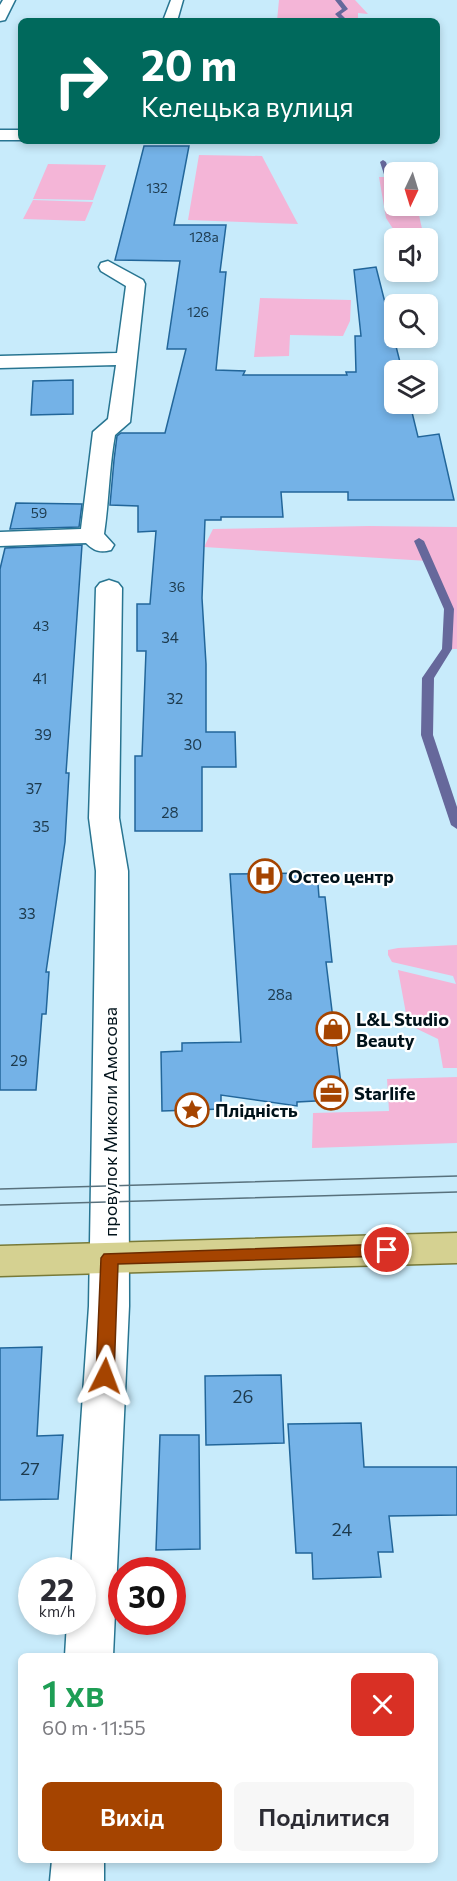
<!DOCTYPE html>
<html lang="uk">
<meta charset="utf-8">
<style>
body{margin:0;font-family:Commissioner,sans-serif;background:#f7f7f7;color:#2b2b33;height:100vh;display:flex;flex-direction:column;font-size:22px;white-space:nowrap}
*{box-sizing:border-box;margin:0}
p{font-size:20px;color:#7c7c81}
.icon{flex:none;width:33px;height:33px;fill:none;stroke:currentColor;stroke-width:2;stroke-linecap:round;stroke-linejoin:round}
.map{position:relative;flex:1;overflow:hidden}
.sheet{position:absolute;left:18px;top:1653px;width:420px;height:210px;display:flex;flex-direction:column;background:#fff;border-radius:9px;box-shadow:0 3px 9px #0003}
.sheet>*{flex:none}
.hud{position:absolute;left:18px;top:18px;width:422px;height:126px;border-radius:9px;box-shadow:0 3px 9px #0003;background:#00695c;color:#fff;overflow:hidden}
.needle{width:39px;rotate:184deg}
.fabs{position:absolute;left:384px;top:162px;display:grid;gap:12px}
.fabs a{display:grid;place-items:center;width:54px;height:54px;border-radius:9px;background:#fff;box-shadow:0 3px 9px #0003;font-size:30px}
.speed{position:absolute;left:18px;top:1557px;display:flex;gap:12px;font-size:30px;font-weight:700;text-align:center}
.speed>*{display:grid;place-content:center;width:78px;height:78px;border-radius:50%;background:#fff;box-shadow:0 3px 9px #0003;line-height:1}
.speed small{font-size:15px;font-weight:400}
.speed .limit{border:9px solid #d22;background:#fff;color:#111}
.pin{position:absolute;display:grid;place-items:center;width:51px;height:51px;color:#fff;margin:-26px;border:3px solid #fff;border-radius:50%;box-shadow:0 2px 6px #0007}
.me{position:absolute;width:66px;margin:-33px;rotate:3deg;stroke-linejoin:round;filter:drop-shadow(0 0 4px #0008)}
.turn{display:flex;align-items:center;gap:21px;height:126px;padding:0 24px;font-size:27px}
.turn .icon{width:78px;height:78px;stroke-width:2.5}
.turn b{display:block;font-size:42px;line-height:51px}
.round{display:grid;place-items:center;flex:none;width:63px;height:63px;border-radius:9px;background:#f7f7f7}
.head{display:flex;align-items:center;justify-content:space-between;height:102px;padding:0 24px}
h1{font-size:36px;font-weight:600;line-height:45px;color:#1e9e55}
.cta{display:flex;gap:12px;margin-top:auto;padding:12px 24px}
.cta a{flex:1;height:69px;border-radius:9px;background:#a54400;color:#fff;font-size:24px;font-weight:600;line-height:69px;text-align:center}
.cta a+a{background:#f7f7f7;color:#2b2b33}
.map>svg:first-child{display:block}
.green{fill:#f4b5d7}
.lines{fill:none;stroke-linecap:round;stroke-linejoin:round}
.stream{fill:#66689b;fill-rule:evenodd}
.building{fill:#74b2e7;stroke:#22669a;stroke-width:1.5}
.minor-casing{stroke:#287591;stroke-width:3}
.major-casing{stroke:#787a38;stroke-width:3}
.minor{fill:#fff;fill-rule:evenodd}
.major{fill:#d5d191;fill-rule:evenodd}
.tram{stroke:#58717d;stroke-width:1.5}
.route{fill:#a54400;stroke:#6b2c00;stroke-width:1.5}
.labels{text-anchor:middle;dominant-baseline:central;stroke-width:4.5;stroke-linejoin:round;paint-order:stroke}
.far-number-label{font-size:14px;fill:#1d3a4d}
.number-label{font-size:15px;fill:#1d3a4d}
.poi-label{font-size:18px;font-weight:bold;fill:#00121a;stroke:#fff;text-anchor:start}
.street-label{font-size:18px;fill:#00121a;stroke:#fff}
.near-number-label{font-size:18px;fill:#1d3a4d}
</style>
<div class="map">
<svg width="457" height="1881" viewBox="0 0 457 1881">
<rect width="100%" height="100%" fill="#c8ebfb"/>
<!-- green -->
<path class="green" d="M279,0H355L368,14L358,13V21H277Z
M199,155L262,156L298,224L188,220Z
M48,164L106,165L93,200L33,199Z
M379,177H394V206H417L424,238H399L386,218Z
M33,200L93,202L85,221L23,219Z
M260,298L351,300L350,321L343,336L290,335L289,356L254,357Z
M369,526L457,527V649H447L449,609L428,561L204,547L213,529Z
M457,945V1068H443L438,1039L411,1026L407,1019L398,970L456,984L453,976L392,962L388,955V950L398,948Z
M457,1077V1143L312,1148L313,1113L389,1111L387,1079Z"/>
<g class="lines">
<!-- stream -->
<path class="stream" d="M335,0H341L348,9L341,14L348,21H342L335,14L342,9Z
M383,160L386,162L394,187V198L391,196L380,162Z
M419,538L424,541L454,609L452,649L434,678L433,735L457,807V829L451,825L421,735L422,678L442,649L444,609L414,541Z"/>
</g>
<!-- building -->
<path class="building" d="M144,146H189L174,225H226L220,272H226L216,370L245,371L243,375H347L346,372H356L355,336H361L354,270L376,267L402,370H394V404H410L418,437L439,434L454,500H348V492H281L283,517H221V520H205L202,598L206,664V732H235L236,767H202V831H135V756H142L146,651H137V604H150L156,531L138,532V506L110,505L114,460L117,436L121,433H165L186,349H167L180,261L115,260Z
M73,380V414L31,415L33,381Z
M16,503L82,504L79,527L10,529Z
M82,545L66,773H69L65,842L46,972H49L46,1014H42L36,1090H0V569L5,548Z
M308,873L310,884H318L319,897H325L332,962H326L341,1084H332L334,1100L297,1102V1106L221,1095V1109L162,1111L161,1052L182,1051V1043L241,1042L230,874Z
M42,1347L37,1436L63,1435L58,1499L0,1500V1348Z
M281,1375L284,1443L206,1445L205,1376Z
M361,1423L364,1467H457V1515L389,1516L393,1552H378L381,1577L313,1579L312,1553H296L288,1424Z
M160,1435H199L200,1549L156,1550Z"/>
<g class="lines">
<defs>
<path id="minor" d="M3,0H15L5,20L0,21V5Z
M171,0H183L177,21H163Z
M0,130H21V140H0Z
M108,261L143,280L145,284L130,422L115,435C109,468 109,501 104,534L114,545L111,550C100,553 94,551 86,543L0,546V532L81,529L93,432L108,419L116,365L0,368V356L117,353L126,286L101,271L99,267L101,263Z
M109,580L118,583L122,588L119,818L128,871L129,1306L113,1656H65L67,1622H82V1570H71L89,1306L96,871L89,818L96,588L100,583Z
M52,1860H104V1881H50Z"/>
<path id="major" d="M457,1233V1263L0,1276V1246Z"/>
</defs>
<!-- minor casing -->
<use href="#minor" class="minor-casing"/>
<!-- major casing -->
<use href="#major" class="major-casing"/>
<!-- minor -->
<use href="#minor" class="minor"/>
<!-- major -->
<use href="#major" class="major"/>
<!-- tram -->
<path class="tram" d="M0,1189L457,1176
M0,1205L457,1192"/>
</g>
<!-- route -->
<path class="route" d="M387,1244L393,1246L396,1250L393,1254L387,1256L118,1264L114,1376L111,1381L105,1383L99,1381L96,1376L101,1258L104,1254Z"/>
<!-- icons -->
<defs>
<symbol id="hospital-ring" viewBox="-11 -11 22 22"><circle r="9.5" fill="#fff" stroke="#a54400" stroke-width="1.5"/><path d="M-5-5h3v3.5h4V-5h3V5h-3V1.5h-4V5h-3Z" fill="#a54400"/></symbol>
<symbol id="shop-ring" viewBox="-11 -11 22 22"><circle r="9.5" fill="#fff" stroke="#a54400" stroke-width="1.5"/><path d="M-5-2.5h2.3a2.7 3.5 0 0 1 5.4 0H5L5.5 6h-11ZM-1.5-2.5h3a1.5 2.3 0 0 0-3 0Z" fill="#a54400"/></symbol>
<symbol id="office-ring" viewBox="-11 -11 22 22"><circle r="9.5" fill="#fff" stroke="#a54400" stroke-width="1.5"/><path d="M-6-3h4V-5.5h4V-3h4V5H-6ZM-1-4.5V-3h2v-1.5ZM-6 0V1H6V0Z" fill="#a54400"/></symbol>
<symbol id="sight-ring" viewBox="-11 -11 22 22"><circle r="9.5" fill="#fff" stroke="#a54400" stroke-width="1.5"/><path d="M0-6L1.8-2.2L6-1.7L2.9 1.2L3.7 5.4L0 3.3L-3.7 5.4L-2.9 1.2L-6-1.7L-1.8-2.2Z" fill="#a54400"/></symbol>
</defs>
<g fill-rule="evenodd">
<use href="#hospital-ring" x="246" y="857" width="38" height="38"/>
<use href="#shop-ring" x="314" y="1010" width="38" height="38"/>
<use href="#office-ring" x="312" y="1074" width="38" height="38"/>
<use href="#sight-ring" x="173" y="1091" width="38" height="38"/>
</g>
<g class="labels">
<!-- far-number labels -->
<g class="far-number-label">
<text x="157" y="187">132</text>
<text x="204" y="236">128а</text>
<text x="198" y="311">126</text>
<text x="39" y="512">59</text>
<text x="177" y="586">36</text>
<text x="41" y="625">43</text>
</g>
<!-- number labels -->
<g class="number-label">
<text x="170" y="637">34</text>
<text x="40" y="678">41</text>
<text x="175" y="698">32</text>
<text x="43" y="734">39</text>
<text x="193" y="744">30</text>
<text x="34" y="788">37</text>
<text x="170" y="812">28</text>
<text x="41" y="826">35</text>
<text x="27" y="913">33</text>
<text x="280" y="994">28а</text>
<text x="19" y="1060">29</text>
</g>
<!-- poi labels -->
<g class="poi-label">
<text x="288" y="876">Остео центр</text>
<text x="356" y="1019">L&amp;L Studio<tspan x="356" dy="21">Beauty</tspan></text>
<text x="354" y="1093">Starlife</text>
<text x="215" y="1110">Плідність</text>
</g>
<!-- street labels -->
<g class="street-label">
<text transform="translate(110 1122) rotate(-90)">провулок Миколи Амосова</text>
</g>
<!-- near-number labels -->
<g class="near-number-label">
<text x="243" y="1396">26</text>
<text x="30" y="1468">27</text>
<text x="342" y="1529">24</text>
</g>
</g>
</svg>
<div class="fabs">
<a><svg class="needle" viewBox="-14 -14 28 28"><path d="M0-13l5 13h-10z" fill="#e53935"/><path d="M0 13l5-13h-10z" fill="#7c7c81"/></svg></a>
<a><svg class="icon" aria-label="sound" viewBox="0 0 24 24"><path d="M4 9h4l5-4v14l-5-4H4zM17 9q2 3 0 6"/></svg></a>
<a><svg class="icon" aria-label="search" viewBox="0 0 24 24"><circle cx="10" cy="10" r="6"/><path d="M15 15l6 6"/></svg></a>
<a><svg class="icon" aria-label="layers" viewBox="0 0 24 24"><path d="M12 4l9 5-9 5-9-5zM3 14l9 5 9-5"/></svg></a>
</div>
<div class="speed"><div>22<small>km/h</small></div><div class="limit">30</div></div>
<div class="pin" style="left:387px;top:1250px;background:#d93025"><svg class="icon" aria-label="arrive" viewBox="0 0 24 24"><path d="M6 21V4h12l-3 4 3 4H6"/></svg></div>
<svg class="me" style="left:105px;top:1376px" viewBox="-20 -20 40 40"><path d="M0-17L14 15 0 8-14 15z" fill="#a54400" stroke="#fff" stroke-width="4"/></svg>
<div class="hud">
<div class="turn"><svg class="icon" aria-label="right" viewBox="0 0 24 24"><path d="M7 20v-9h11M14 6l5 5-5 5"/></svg><div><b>20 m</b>Келецька вулиця</div></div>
</div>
<section class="sheet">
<div class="head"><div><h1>1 хв</h1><p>60 m · 11:55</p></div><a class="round" style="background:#d93025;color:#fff"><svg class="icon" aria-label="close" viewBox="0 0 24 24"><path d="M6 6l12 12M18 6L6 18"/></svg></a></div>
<div class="cta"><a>Вихід</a><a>Поділитися</a></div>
</section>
</div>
